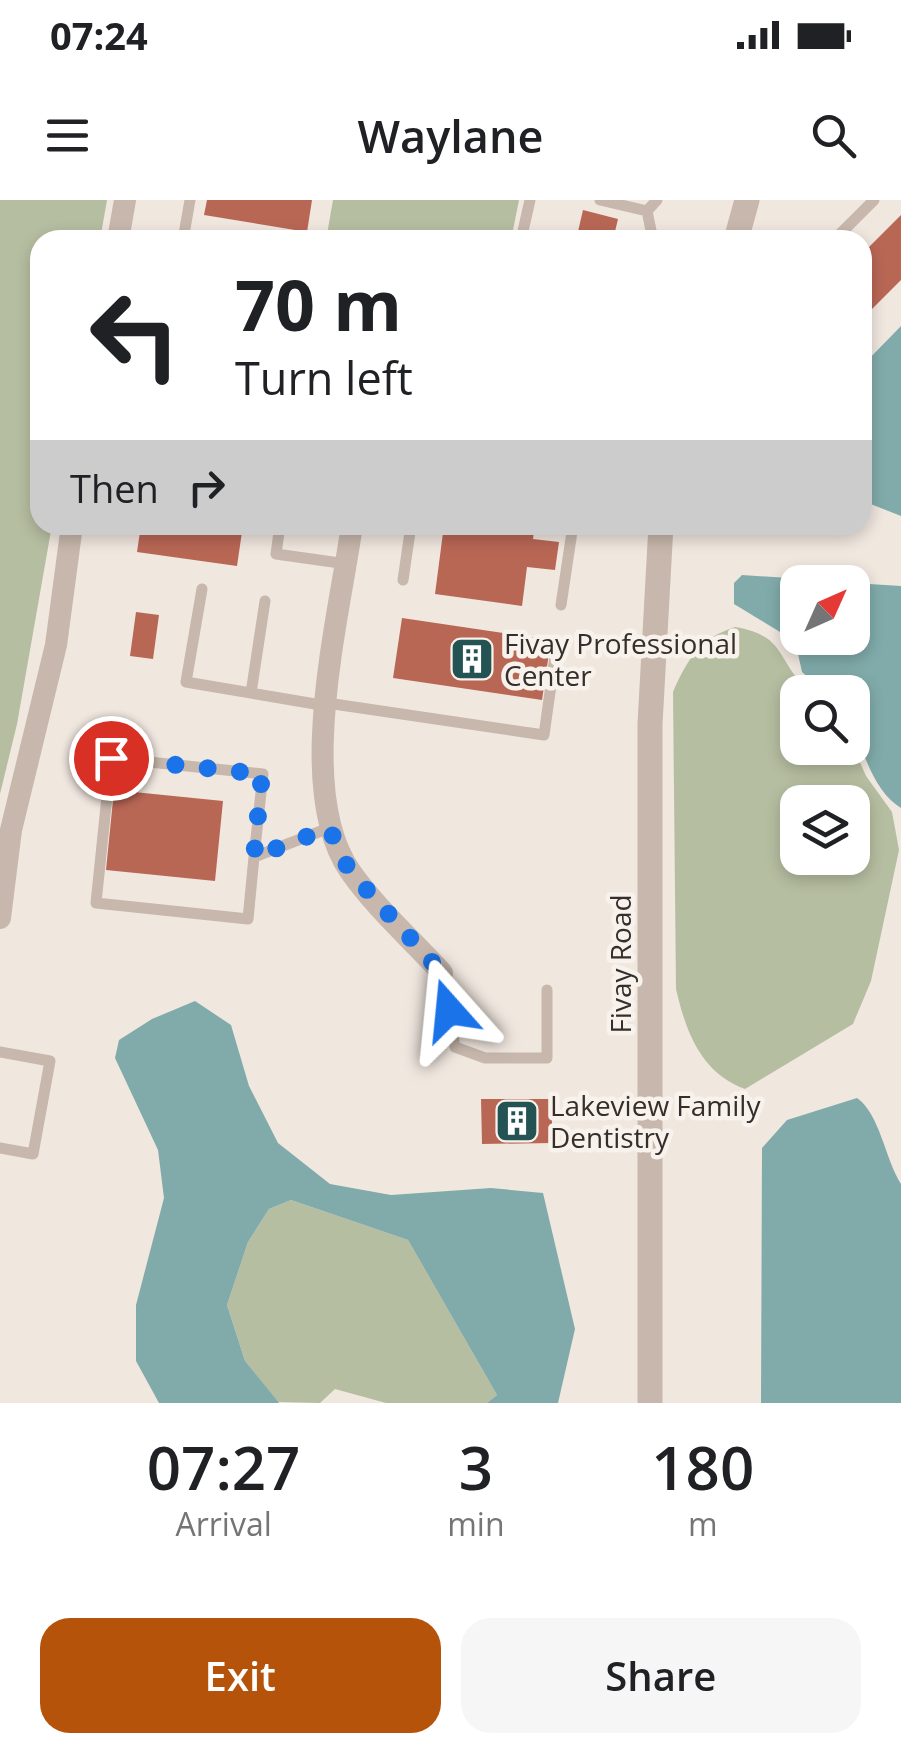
<!DOCTYPE html>
<style>
body{margin:0;font-family:"Open Sans",sans-serif;background:#f6f6f6;color:#202124;height:100vh;display:flex;flex-direction:column;font-size:38px;white-space:nowrap}
*{box-sizing:border-box;margin:0}
p{font-size:32px;color:#757577}
.icon{flex:none;width:55px;height:55px;fill:none;stroke:currentColor;stroke-width:2;stroke-linecap:round;stroke-linejoin:round}
.map{position:relative;height:1203px;overflow:hidden}
.drawer{display:flex;flex-direction:column;background:#fff;flex:1}
.drawer>*{flex:none}
.hud{position:absolute;left:30px;top:30px;width:842px;height:305px;border-radius:30px;box-shadow:0 5px 15px #0003;background:#fff;color:#202124;overflow:hidden}
.needle{width:65px;rotate:45deg}
.fabs{position:absolute;left:780px;top:365px;display:grid;gap:20px}
.fabs a{display:grid;place-items:center;width:90px;height:90px;border-radius:20px;background:#fff;box-shadow:0 5px 15px #0003;font-size:50px}
.pin{position:absolute;display:grid;place-items:center;width:85px;height:85px;color:#fff;margin:-42px;border:5px solid #fff;border-radius:50%;box-shadow:0 2px 10px #0007}
.me{position:absolute;width:110px;margin:-55px;rotate:342deg;stroke-linejoin:round;filter:drop-shadow(0 0 8px #0008)}
.turn{display:flex;align-items:center;gap:35px;height:210px;padding:0 40px;font-size:45px}
.turn .icon{width:130px;height:130px;stroke-width:2.5}
.turn b{display:block;font-size:70px;line-height:85px}
.then{display:flex;align-items:center;height:95px;padding:0 40px;background:#0003;gap:20px;font-size:38px}
.eta{display:flex;justify-content:space-evenly;align-items:center;height:170px;text-align:center}
.eta b{font-size:60px;font-weight:600;line-height:70px}
.button{display:flex;gap:20px;margin-top:auto;padding:20px 40px}
.button a{flex:1;height:115px;border-radius:30px;background:#b45309;color:#fff;font-size:40px;font-weight:600;line-height:115px;text-align:center}
.button a+a{background:#f6f6f6;color:#202124}
.status{display:flex;justify-content:space-between;align-items:center;height:70px;padding:0 50px;background:#fff;direction:ltr}
.status svg{height:28px;fill:currentColor}
header{display:flex;justify-content:space-between;align-items:center;height:130px;padding:0 40px;background:#fff;font-size:45px;font-weight:600}
.map>svg:first-child{display:block}
.green{fill:#b6bea1;fill-rule:evenodd}
.water{fill:#81abaa}
.building{fill:#b96755}
.lines{fill:none;stroke-linecap:round;stroke-linejoin:round}
.service{stroke:#c7b7ac;stroke-width:11}
.minor{stroke:#c7b7ac;stroke-width:22}
.tertiary{stroke:#c7b7ac;stroke-width:25}
.route{stroke:#1a73e8;stroke-width:18;stroke-dasharray:0 32.4}
.labels{text-anchor:middle;dominant-baseline:central;stroke-width:9;stroke-linejoin:round;paint-order:stroke}
.poi-label{font-size:28px;fill:#362e2a;stroke:#f8f2ec;text-anchor:start}
.street-label{font-size:28px;fill:#362e2a;stroke:#f8f2ec}
</style>
<div class="status"><b>07:24</b><svg viewBox="0 0 49 12"><path d="M0 12V9h3v3zM5 12V6h3v6zM10 12V3h3v9zM15 12V0h3v12zM26 1h20v11H26zM47 4h2v5h-2z"/></svg></div>
<header><svg class="icon" aria-label="menu" viewBox="0 0 24 24"><path d="M4 6h16M4 12h16M4 18h16"/></svg>Waylane<svg class="icon" aria-label="search" viewBox="0 0 24 24"><circle cx="10" cy="10" r="6"/><path d="M15 15l6 6"/></svg></header>
<div class="map">
<svg width="901" height="1203" viewBox="0 0 901 1203">
<rect width="100%" height="100%" fill="#f0e7df"/>
<!-- green -->
<path class="green" d="M0,0H107L100,40H40V325H52L17,524L0,594Z
M333,0H519L511,40H326Z
M735,427C789,436 775,463 811,492H798V548L853,546L866,576L892,612L899,650L871,781L853,824L745,889C701,873 686,832 676,789L673,492C687,460 700,438 735,427ZM798,602H852V658H798Z
M291,1000L408,1040L497,1195L487,1203H386L335,1189L320,1203L277,1202L245,1161L227,1105L248,1042L269,1009Z"/>
<!-- water -->
<path class="water" d="M901,126V316L863,301L862,166Z
M742,375L851,382H798V438H852L853,383L901,386V608C869,589 852,527 852,492H825L802,472L798,454L785,435L734,404V383Z
M195,801L231,825L249,886L278,943L330,984L391,995L491,988L543,993L575,1129L558,1203H487L497,1195L408,1040L291,1000L269,1009L248,1042L227,1105L245,1161L279,1203H159L136,1161V1105L164,998L158,950L115,858L119,840L152,819Z
M857,898C880,914 885,959 901,984V1203H761L762,948L787,920Z"/>
<!-- building -->
<path class="building" d="M207,0H312L307,32L204,15Z
M583,10L618,19L613,40H576Z
M901,15V80L862,119V54Z
M141,325H243L237,366L137,352Z
M444,325H535L533,339L559,342L555,370L527,367L522,406L435,394Z
M136,412L159,415L153,459L130,456Z
M402,418L551,440L542,500L393,478Z
M114,590L223,601L215,681L106,670Z
M481,899H552V943L482,944Z"/>
<g class="lines">
<!-- service -->
<path class="service" d="M600,0L647,11
M183,40L190,0
M521,40L530,0
M653,40L647,11L657,0
M834,40L874,0
M280,325L276,354L347,364
M403,380L411,325
M202,389L186,482L327,506
M561,405L573,325
M251,493L265,401
M327,503L544,535L557,442
M254,657L248,719L96,703L111,558L263,574L254,657L329,628
M442,773L455,847L485,858H547V790
M0,852L50,861L33,954L0,948"/>
<!-- minor -->
<path class="minor" d="M118,40L125,0
M352,325C339,418 294,590 350,671C375,707 412,740 442,773
M0,718L11,630L56,445L72,325"/>
<!-- tertiary -->
<path class="tertiary" d="M736,40L747,0
M650,1203V524L661,325"/>
</g>
<g class="lines">
<!-- route -->
<path class="route" d="M111,558L262,574L254,657L329,628L349,670L442,773L449,810"/>
</g>
<!-- icons -->
<defs>
<symbol id="building-square" viewBox="-11 -11 22 22"><rect x="-9" y="-9" width="18" height="18" rx="4" fill="#245354" stroke="#f8f2ec"/><path d="M-4-6H4V6H1V3H-1V6H-4ZM-2.5-4.3h1.7v1.8h-1.7ZM.8-4.3h1.7v1.8H.8ZM-2.5-1h1.7V.8h-1.7ZM.8-1h1.7V.8H.8Z" fill="#fff"/></symbol>
</defs>
<g fill-rule="evenodd">
<use href="#building-square" x="447" y="434" width="50" height="50"/>
<use href="#building-square" x="492" y="896" width="50" height="50"/>
</g>
<g class="labels">
<!-- poi labels -->
<g class="poi-label">
<text x="504" y="443">Fivay Professional<tspan x="504" dy="32">Center</tspan></text>
<text x="550" y="905">Lakeview Family<tspan x="550" dy="32">Dentistry</tspan></text>
</g>
<!-- street labels -->
<g class="street-label">
<text transform="translate(620 764) rotate(-90)">Fivay Road</text>
</g>
</g>
</svg>
<div class="fabs">
<a><svg class="needle" viewBox="-14 -14 28 28"><path d="M0-13l5 13h-10z" fill="#e53935"/><path d="M0 13l5-13h-10z" fill="#757577"/></svg></a>
<a><svg class="icon" aria-label="search" viewBox="0 0 24 24"><circle cx="10" cy="10" r="6"/><path d="M15 15l6 6"/></svg></a>
<a><svg class="icon" aria-label="layers" viewBox="0 0 24 24"><path d="M12 4l9 5-9 5-9-5zM3 14l9 5 9-5"/></svg></a>
</div>
<div class="pin" style="left:111px;top:558px;background:#d93025"><svg class="icon" aria-label="arrive" viewBox="0 0 24 24"><path d="M6 21V4h12l-3 4 3 4H6"/></svg></div>
<svg class="me" style="left:449px;top:810px" viewBox="-20 -20 40 40"><path d="M0-17L14 15 0 8-14 15z" fill="#1a73e8" stroke="#fff" stroke-width="4"/></svg>
<div class="hud">
<div class="turn"><svg class="icon" aria-label="left" viewBox="0 0 24 24"><path d="M17 20v-9H6M10 6l-5 5 5 5"/></svg><div><b>70 m</b>Turn left</div></div>
<div class="then">Then<svg class="icon" aria-label="right" viewBox="0 0 24 24"><path d="M7 20v-9h11M14 6l5 5-5 5"/></svg></div>
</div>
</div>
<section class="drawer">
<div class="eta">
<div><b>07:27</b><p>Arrival</p></div>
<div><b>3</b><p>min</p></div>
<div><b>180</b><p>m</p></div>
</div>
<div class="button"><a>Exit</a><a>Share</a></div>
</section>
